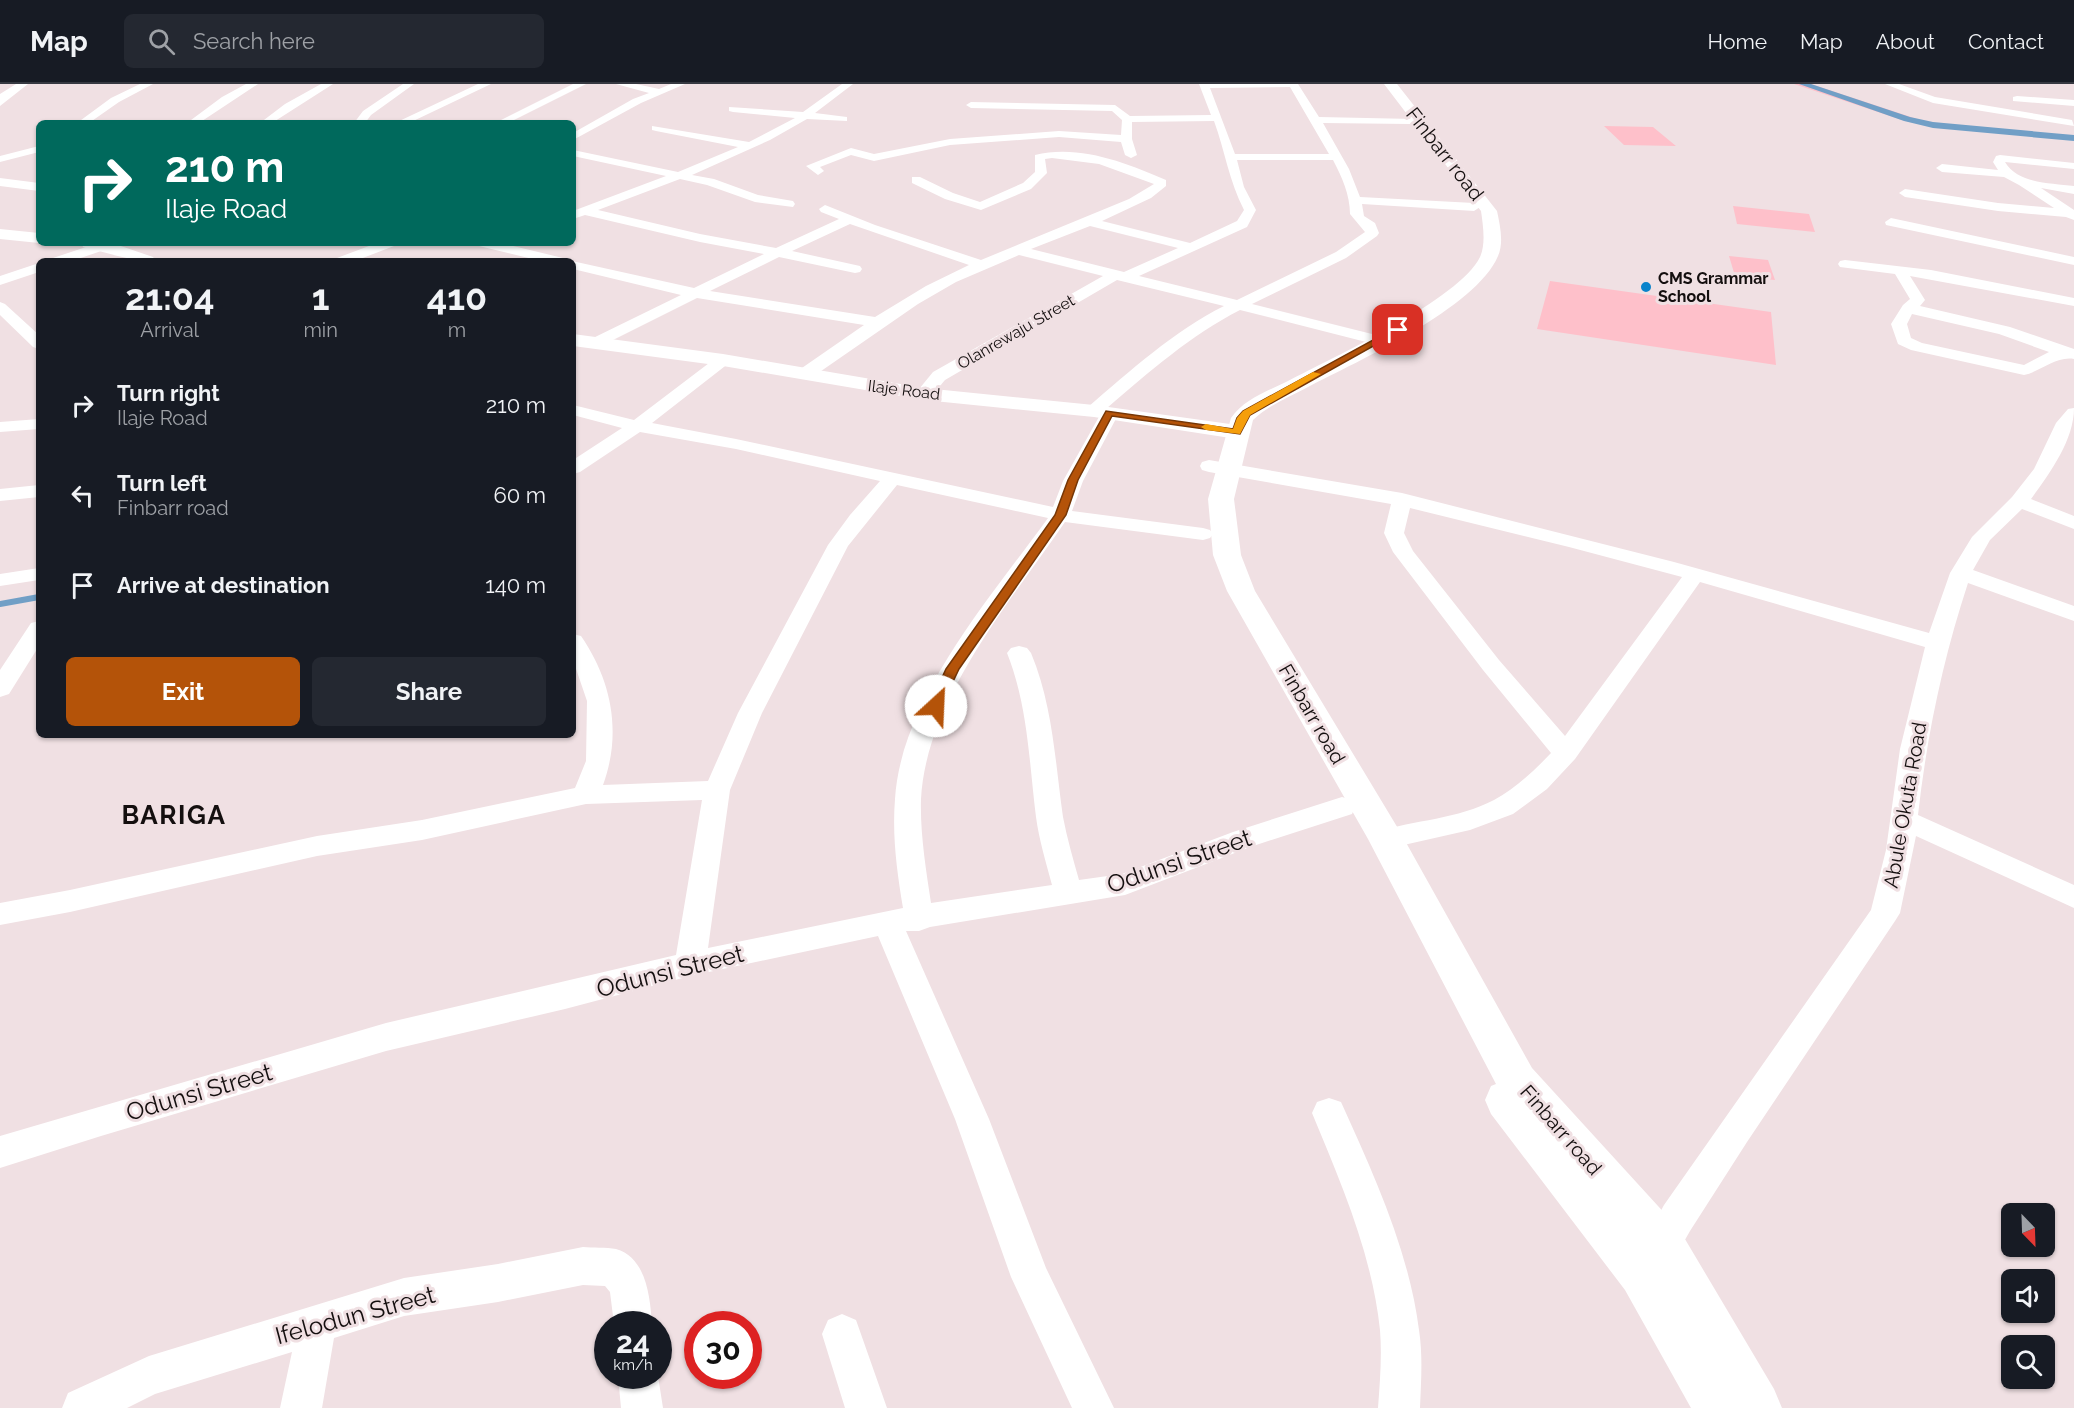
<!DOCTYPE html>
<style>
body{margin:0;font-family:Raleway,sans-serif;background:#242831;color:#f1f3f6;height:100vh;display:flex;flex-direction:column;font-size:22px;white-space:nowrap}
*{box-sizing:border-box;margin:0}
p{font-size:20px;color:#9ea1a6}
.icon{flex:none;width:33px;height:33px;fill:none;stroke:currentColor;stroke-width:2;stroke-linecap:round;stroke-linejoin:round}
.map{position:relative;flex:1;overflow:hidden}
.details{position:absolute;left:36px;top:174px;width:540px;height:480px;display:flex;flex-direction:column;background:#171b24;border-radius:9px;box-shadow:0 2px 4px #0004}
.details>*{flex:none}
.banner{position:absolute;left:36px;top:36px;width:540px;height:126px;border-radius:9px;box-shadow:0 2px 4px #0004;background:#00695c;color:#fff;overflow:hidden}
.needle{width:39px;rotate:157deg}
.fabs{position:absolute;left:2001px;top:1119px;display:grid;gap:12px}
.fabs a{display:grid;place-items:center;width:54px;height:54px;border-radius:9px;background:#171b24;box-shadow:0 2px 4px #0004;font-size:30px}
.speed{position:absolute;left:594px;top:1227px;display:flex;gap:12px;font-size:30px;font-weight:700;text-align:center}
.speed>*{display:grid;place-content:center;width:78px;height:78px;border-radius:50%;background:#171b24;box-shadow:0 2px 4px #0004;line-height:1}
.speed small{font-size:15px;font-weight:400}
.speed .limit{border:9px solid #d22;background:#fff;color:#111}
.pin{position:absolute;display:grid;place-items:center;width:51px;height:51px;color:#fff;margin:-26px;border-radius:12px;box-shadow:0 3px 9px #0006}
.me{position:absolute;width:66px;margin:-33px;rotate:25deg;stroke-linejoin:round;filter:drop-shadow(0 0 4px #0008)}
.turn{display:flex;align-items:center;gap:21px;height:126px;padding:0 30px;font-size:27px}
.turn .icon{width:78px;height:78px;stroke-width:2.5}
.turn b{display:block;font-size:42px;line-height:51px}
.eta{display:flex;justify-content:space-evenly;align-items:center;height:102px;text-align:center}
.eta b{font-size:36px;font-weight:700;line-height:42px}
.cta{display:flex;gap:12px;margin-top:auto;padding:12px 30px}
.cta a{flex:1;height:69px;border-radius:9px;background:#b45309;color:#fff;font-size:24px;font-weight:700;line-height:69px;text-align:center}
.cta a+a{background:#242831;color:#f1f3f6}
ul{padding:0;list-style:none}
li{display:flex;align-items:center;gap:18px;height:90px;padding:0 30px}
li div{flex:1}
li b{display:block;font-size:22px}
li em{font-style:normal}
header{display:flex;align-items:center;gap:36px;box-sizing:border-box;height:84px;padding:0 30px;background:#171b24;border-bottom:2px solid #363941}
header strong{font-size:28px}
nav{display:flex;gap:33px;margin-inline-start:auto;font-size:21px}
.search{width:420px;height:54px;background:#242831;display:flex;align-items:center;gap:15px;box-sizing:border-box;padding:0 21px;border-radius:9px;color:#9ea1a6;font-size:22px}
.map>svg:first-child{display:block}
.green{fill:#fec0ca}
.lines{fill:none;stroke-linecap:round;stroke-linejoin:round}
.stream{stroke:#719fc6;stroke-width:6}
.canal{fill:#719fc6;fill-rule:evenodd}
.minor{fill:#fff;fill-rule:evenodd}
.tertiary{fill:#fff;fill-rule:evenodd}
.secondary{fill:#fff;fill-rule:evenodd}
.route{fill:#b45309;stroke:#753606;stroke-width:1.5}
.slow{fill:#f59e0b}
.poi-dot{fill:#0983cb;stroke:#f0e0e3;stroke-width:2}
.labels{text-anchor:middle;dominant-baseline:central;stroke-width:6;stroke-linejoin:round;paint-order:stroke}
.far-poi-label{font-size:16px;font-weight:bold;fill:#140f0f;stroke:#f0e0e3;text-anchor:start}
.far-street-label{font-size:16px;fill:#140f0f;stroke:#f0e0e3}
.street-label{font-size:20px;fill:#140f0f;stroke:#f0e0e3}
.near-street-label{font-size:24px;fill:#140f0f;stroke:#f0e0e3}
.district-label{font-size:26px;font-weight:bold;letter-spacing:1.5px;fill:#140f0f;stroke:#f0e0e3}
</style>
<header>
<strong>Map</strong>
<div class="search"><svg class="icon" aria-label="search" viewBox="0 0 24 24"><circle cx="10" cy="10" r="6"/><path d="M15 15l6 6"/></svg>Search here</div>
<nav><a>Home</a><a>Map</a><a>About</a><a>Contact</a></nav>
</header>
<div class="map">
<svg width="2074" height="1324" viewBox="0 0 2074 1324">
<rect width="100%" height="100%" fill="#f0e0e3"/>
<!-- green -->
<path class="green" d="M1794,0H1811L1923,37L1918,39L1902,36Z
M1604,42L1653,43L1676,62L1624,61Z
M1733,122L1809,130L1815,148L1737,140Z
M1729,172L1768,176L1775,196L1735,192Z
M1550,197L1771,228L1776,281L1537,245Z"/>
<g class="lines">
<!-- stream -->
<path class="stream" d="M0,520L39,513"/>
<!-- canal -->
<path class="canal" d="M1799,0H1811L1910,33L1933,38L2074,51V57L1933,44L1904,37Z"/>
<!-- minor -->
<path class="minor" d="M16,0H28L0,22V10Z
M140,0H153L119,18L89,39H77L111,14Z
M246,0H258L199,39H187L222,13Z
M321,0H333L272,39H260L285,20Z
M403,0H414L371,31L365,39H354L363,27Z
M478,0H491L409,39H395Z
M573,0H586L508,39H495Z
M616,0H636L659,5L671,0H685L641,19L573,56V49L633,15L649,9Z
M842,0H853L815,29L847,33V37L807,35L770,56L692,91L714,95L758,111L793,117L795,120L793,123L755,118L707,101L680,95L598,126L700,150L776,164L839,135L821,128L819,125L825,121L875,141L981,176L1129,115L1154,100L1099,80L1052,74L1045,75L1047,89L1031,105L981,126L945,115L912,99V93H920L953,109L980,118L1023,99L1035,88V71C1079,60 1127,79 1166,96V102L1151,114L1102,137L1190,159L1237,137L1244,126C1229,97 1225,67 1214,37L1132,38V55L1137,71L1131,74L1125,71L1121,58L1059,53L950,61L874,77L851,71L820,83L824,87L818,91L806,82L851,64L874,70L950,55L1059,47L1121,51L1122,36L1112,27L971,24L966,21L971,18L1115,21L1130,32L1211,31L1199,0H1298L1319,33L1414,35L1415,37L1410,40L1323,39L1349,85L1360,113L1474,119L1480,123L1474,127L1362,120L1364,132L1375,139L1379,149L1377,152L1346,174L1252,220L1376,251L1378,254L1376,257L1370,259L1240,226C1191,251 1149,288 1107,324L1116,325L1119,329L1083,397L1072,427L1203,444L1210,446L1213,450L1210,454L1203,456L1065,438C1011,517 926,616 921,715C920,750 926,785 931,819L1052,801C1046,778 1039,756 1036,733C1029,677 1028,622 1007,569L1011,564L1019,562L1027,564L1031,569C1053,622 1055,677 1063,733C1067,754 1073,775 1079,796L1122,790L1233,748L1342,713L1352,716L1355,723L1352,730L1253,762L1125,811L930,843L919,847H906L989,1035L1046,1184L1114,1324H1072L1011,1193L955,1035L878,852L690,892L565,925L386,967L101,1052L0,1084V1052L386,939L676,871L702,716L586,720L422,756L317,772L70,828L0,841V819L70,806L317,752L422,736L575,704L586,677L587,617L573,576V550L581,552C612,597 622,649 603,701L708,697L738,629L828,461L850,431L880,397L736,365L640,348L580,388L573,390V376L622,344L573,331V321L634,336L717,273H729L731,276L729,279L652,339L736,355L1053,423L1063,397L1100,331H1088L1085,327L1088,323C1130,287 1174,247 1224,222L1117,196L945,296C937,305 932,317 918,314L915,310L933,288L1103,192L1019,171L956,198L918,220L811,294L805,295L797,290L799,286L864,241L697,214L601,262H589L587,259L589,256L681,211L573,185L572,177L694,204L764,170L700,158L585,131L573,135V127L666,92L573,72V66L678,88L738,63L656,47L652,46V42L749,58L795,34L733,28L729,27V23L803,28ZM1290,3L1329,70H1235L1210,4ZM1237,76H1333C1342,93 1350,111 1350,130L1365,148L1336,168L1237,216L1139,192L1247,143L1256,126L1244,103ZM850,140L969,181L926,202L875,233L710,207L779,173L855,189L860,188L862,185L860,182L792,167ZM1090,142L1178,164L1124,188L1031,165ZM897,401L1048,434C991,513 901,615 895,715C892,752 897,788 903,824L708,864L730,706L762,629L848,462Z
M1885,0H1899L1935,13L2072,36L2074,42L1933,19Z
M2017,12L2074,16V22L2013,17V13Z
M39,62V68L0,78V72Z
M2000,71L2074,79V85L2005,78C2018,100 2050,99 2074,102V110L2041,104L2074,126V136L2066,133L1998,127L1905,113L1899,109L1905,105L1998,119L2054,124L2019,101L2004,93L1942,88L1936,84L1942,80L1998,86L1993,78L1996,72Z
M0,94L39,99V107L0,102Z
M1891,134L2074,173V181L1886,141L1885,138Z
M98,159H107L109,162L107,165L72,177H51L53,174Z
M377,159H396L394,162L355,177H335L337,174Z
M477,159H501L563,174L565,177H541L479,162Z
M1845,176L1931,186L2074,214V222L1910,192L1925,216L1920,222L2010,243L2074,265V275C2056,272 2042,287 2024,291L1911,266L1898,260L1891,240L1903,221L1910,215L1895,190L1840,183L1838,180L1840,177ZM1912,230L1999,250L2049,268L2024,281L1922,259L1911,254L1907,240Z
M39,179V188L0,201V192Z
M0,218L5,220L39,251V265L33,263L0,231Z
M2074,324C2074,356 2050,389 2031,415L2074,432V445L2022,425L1990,456L1973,486L2074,522V537L1968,499C1943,575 1927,651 1918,731L2074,801V824L1916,752L1900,829L1895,837L1747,1058L1690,1147L1670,1182L1657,1188L1644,1182L1638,1169L1664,1121L1871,826L1886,766L1900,665L1925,563L1700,498L1575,675L1547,705L1513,730L1470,746L1386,765L1376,762L1372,755L1376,748C1415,736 1458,735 1494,716C1516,704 1534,687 1551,669L1483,586L1393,468L1384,449L1391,420L1209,388L1202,386L1200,382L1202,378L1209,376L1402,409L1674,478L1929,549L1950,489L1972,453L2012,413L2034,385L2056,339L2068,325ZM1410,424L1569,463L1682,493L1565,652L1499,576L1413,467L1404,449Z
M39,335V345L0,348V338Z
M39,401V413L0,417V405Z
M39,484V496L0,502V490Z
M39,537V562L9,610L0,613V586L31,539Z
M1329,1014L1341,1018C1374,1091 1409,1167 1419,1246C1423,1272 1421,1298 1420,1324H1378C1380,1298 1382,1272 1380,1246C1372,1170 1341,1099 1312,1029L1317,1018Z
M583,1163C593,1164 606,1163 616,1165C647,1174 650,1214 652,1240H614L610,1208L605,1202L583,1201L498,1218L404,1232L334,1254L322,1324H280L292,1268L155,1310L127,1324H62L68,1309L149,1272L404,1194L498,1180Z
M842,1230L856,1236L887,1324H845L822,1250L828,1236Z
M618,1292H658L663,1324H621Z"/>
<!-- tertiary -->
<path class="tertiary" d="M0,145L39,149V159L0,155Z
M81,159H112L153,173L156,177C130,177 108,169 83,163Z
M573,250L723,270L924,304L1094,321L1237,341L1245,343L1248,348L1245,353L1237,355L1094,333L924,316L723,282L573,262Z"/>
<!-- secondary -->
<path class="secondary" d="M1384,0H1397L1497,127C1500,141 1504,159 1498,172C1476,224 1358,277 1308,303C1289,313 1269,321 1253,336L1234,415L1241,471L1255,507L1399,746L1532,984L1679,1145L1774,1305L1782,1324H1691L1625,1206L1491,1030L1485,1016L1491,1002L1496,1000L1368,755L1227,507L1213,471L1208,415L1231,334C1244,315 1268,307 1288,297C1332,274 1460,215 1480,173C1486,160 1483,141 1481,127Z"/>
</g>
<!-- route -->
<path class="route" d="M1395,244L1402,246L1250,331L1240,350L1112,332L1078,396L1066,431L959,585L940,625H931L929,622L946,585L1055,431L1068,396L1106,327L1233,345L1237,334L1243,327Z"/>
<!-- slow -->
<path class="slow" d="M1313,288L1321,290L1250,331L1240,350L1206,346L1201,343L1206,340L1233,345L1237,334L1243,327Z"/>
<!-- markers -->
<circle class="poi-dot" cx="1646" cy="203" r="6"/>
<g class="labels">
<!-- far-poi labels -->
<g class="far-poi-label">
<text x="1658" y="194">CMS Grammar<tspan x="1658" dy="18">School</tspan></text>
</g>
<!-- far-street labels -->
<g class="far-street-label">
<text transform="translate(1016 248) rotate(-30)">Olanrewaju Street</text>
<text transform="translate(904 306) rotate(7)">Ilaje Road</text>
</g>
<!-- street labels -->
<g class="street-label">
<text transform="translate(1445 70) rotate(52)">Finbarr road</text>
<text transform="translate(1312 630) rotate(60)">Finbarr road</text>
<text transform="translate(1905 721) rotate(-80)">Abule Okuta Road</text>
<text transform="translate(1561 1046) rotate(49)">Finbarr road</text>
</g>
<!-- near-street labels -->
<g class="near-street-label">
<text transform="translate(1179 777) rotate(-19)">Odunsi Street</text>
<text transform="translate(670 887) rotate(-14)">Odunsi Street</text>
<text transform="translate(199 1008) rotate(-16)">Odunsi Street</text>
<text transform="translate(355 1231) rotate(-15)">Ifelodun Street</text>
</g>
<!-- district labels -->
<g class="district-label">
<text x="174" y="731">BARIGA</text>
</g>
</g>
</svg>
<div class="fabs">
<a><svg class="needle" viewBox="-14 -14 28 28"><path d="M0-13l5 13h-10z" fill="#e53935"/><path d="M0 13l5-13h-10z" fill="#9ea1a6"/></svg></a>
<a><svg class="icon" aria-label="sound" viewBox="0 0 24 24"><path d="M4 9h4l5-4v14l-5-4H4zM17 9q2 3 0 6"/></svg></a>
<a><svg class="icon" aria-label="search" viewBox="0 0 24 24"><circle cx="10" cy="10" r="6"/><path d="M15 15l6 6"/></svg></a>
</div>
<div class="speed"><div>24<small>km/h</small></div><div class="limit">30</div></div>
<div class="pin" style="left:1398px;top:246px;background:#d93025"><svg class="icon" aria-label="arrive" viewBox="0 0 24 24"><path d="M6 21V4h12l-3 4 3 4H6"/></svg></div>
<svg class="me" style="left:936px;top:622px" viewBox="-20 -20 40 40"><circle r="19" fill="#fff"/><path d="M0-13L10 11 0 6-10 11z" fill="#b45309"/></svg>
<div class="banner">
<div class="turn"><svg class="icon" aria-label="right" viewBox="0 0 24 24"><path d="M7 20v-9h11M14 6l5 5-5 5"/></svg><div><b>210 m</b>Ilaje Road</div></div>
</div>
<section class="details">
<div class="eta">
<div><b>21:04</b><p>Arrival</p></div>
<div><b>1</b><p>min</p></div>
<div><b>410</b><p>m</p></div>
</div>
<ul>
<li><svg class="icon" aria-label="right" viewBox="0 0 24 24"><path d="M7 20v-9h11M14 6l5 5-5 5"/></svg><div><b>Turn right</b><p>Ilaje Road</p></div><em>210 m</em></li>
<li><svg class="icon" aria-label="left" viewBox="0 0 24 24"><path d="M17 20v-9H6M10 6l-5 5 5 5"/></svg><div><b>Turn left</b><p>Finbarr road</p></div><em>60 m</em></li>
<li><svg class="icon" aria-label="arrive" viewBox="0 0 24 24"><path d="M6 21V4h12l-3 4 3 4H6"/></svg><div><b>Arrive at destination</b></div><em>140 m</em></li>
</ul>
<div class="cta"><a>Exit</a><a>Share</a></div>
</section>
</div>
